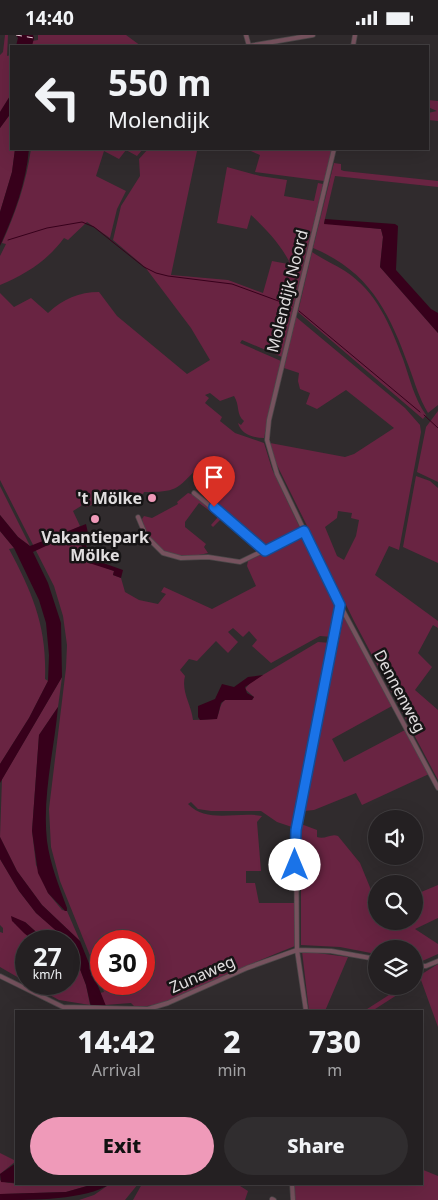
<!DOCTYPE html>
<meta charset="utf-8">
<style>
body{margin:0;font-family:"Noto Sans",sans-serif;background:#302d2f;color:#f1f3f6;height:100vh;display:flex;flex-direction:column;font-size:19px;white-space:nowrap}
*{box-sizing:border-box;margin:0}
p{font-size:16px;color:#a3a3a5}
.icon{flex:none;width:28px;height:28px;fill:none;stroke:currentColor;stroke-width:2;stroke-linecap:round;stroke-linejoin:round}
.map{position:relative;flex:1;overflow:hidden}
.sheet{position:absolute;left:15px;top:975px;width:408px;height:175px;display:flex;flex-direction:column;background:#242022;border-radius:0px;box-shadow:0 5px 20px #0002,0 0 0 1px #413e40}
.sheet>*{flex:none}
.top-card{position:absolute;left:10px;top:10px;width:419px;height:105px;border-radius:0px;box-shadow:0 5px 20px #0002,0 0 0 1px #413e40;background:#242022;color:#f1f3f6;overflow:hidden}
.tools{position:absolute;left:368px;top:775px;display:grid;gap:10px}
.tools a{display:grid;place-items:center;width:55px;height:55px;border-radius:50%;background:#242022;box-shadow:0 5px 20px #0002,0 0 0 1px #413e40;font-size:25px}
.speed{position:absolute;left:15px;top:895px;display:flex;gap:10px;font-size:25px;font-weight:700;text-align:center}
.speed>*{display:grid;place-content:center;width:65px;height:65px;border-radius:50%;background:#242022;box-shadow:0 5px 20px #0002,0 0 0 1px #413e40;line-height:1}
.speed small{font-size:12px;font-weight:400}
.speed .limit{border:8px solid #d22;background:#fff;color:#111}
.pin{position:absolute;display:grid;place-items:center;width:42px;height:42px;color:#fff;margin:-51px -21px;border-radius:50% 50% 50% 0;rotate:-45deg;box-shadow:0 0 5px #0007}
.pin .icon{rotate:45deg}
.me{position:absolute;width:55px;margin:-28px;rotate:0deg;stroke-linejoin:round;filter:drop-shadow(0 0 4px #0008)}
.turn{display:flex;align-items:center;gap:18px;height:105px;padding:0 15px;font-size:22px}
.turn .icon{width:65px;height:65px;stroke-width:2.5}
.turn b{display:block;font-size:35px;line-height:42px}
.eta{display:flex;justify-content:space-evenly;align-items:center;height:85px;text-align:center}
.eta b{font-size:30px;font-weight:800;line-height:35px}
.button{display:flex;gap:10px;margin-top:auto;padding:10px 15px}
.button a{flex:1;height:58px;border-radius:30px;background:#ef9ab9;color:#111;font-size:20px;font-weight:800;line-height:58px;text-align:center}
.button a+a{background:#302d2f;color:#f1f3f6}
.status{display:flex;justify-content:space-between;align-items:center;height:35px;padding:0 25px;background:#242022;direction:ltr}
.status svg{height:14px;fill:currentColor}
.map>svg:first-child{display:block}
.green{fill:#692442;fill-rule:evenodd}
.water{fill:#37001b}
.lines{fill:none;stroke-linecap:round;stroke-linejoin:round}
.stream{stroke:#37001b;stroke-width:1}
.ferry{stroke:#f0d7df;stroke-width:1;stroke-dasharray:6 5;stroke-linecap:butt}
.minor-casing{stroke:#4c4849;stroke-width:5.5}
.minor{stroke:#76525e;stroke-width:4}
.route-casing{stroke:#114b97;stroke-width:12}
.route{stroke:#1a73e8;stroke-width:9}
.poi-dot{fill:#ef9ab9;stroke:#161415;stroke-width:2}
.labels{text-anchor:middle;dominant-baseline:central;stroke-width:5;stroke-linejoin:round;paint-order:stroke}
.street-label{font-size:16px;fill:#e1dedf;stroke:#161415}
.poi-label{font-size:16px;font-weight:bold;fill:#e1dedf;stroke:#161415;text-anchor:end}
</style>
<div class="status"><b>14:40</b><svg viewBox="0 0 49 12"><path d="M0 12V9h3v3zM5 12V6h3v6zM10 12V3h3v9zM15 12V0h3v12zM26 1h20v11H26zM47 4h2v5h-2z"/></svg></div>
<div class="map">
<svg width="438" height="1165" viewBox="0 0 438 1165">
<rect width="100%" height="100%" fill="#302b2d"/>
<!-- green -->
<path class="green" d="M5,0H8L7,21L11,20L10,61L0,77V20L3,17Z
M38,0H126L141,11H32V6L38,5Z
M428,65L438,66V86L428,85V78L437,76L428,72Z
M11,78V114H15L12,137L0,177V93Z
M31,114H143L137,121L126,115L119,124L104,116L96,141L126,156L117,174L110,203L87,187L68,205L64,203C47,226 26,239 0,250V221L6,209L2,208C16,177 26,148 31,114Z
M148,114H193L197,116L171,240L228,245L263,258L272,226L288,229L289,226C279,208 266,194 251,180L247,194L217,188L227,132L260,141L287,145L284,161L314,166L318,148L323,149L282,322L242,305L240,308L281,326L264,403C253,403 241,399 238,388L241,390L244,386C236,380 240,370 234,361L220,366L210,358L205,360L209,363L205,368L222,382L220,386L235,398L264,408L272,434L300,493L298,497L271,513L262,512L209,464L222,450L213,442L209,446L207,440L198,432C177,455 176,457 144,457L143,459L130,457L86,472L83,464L81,471L73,476L80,491L74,494L89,527L114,536L113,540L121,543L125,557L139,565L158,569L166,559L161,557L164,552L212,574L256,551L247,531L248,526L301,499L304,501L337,566L333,602L320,601L271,628L252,611L257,605L249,596L243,602L233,593L228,597L238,607L228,618L216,606L197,626L189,624L180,635L185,641C181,657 191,669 193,685L215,684C221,679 218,670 225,665H252L254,662L245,654L251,647L318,607L332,608L295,793L277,787L261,776H211L198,774L191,767L188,769C207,789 238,776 262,781L257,787L261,836H246V848H255L259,868H295V911C267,922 239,934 212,946C186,957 164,972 135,972L131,968L105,970L100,958L104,957L101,949H144V906H101V948L60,846L51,812L49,774L66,633L67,610L63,581L54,551L0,445V258L14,272L31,263L48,278C63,264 79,257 99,257L117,281L187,339L210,325L191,293L145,232L113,205L121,171L140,141L139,124Z
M246,114H332L324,146L255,137L260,120Z
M334,128L341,129V135L344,136L438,146V152L335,141L324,188L381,194L383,202L380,232L438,298V370L428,378C419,363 415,348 409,332C389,277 370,237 313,213Z
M312,217C322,224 334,229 345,236C377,257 390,290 403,324C410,344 414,363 426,380L423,384L298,277Z
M296,282L405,373L420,390L421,397L399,515L389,511L375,540L438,586V593L433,590L418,618L432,632L415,655L438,675V745L354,586L274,424L270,408L345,422L354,419L394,393L346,355L317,374L306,369L310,358L300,354L298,346L299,338L284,333ZM338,476L352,478L351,483L359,485L356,501L344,525L337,521L325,492L337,483Z
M438,376V447L417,437L426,392Z
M416,441L430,446L438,453V528L403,512Z
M0,451L30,511L18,502L0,480Z
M188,458L197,461L223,482L213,492L211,490L218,482L199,468L185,487V492L206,509L204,512L208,518C176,526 150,518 142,484L144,481L152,483L178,469L177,467Z
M0,496L14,513L9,514C33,559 47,592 45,644L48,646L29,683L0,729Z
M344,580L392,671L332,704L344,727L405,695L429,739L362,770L356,758L314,775L304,776Z
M62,642L58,672L39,700L32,796L36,830L48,858L62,875L67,876L80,906L42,870L17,836L0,802L2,744Z
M301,789L317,795V802C325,805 331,798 338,801L360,828L376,867V886H414V860L438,850V883L415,894L438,909V919L420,927L414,926V914H376V919L340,912L301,910Z
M0,824L19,856L36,878L70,907L86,950L90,970L59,965L30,949H69V906H26V947L0,932V897L3,898V893L0,890ZM25,887L43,903L44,904L35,905L14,888Z
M302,916L348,922L325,976H309Z
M438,929V992L421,945L414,949V944Z
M403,951H411L372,976H364Z
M0,1118L16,1126L0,1139Z
M421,1134L438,1141V1165H295V1149H421Z
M0,1145C7,1152 78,1149 94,1149L66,1157L3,1159H0Z
M110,1149H138L125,1165H79L94,1160Z
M142,1149H237L248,1156L245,1165H133Z"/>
<!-- water -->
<path class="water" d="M16,0H33L34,3L32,11H16L18,3Z
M11,24V78L0,93V77L10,61Z
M15,114H29C26,148 14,180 0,211V177L12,137Z
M325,184L395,189L398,191L396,235L431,274L438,278V298L380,232L383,202L381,194L324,189Z
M0,480L18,502L30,511L86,489L88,498L82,501L92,524L123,535L121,543L113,540L114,536L89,528L76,497L33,517L48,548L61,588L62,642L0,748V729L29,683L48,646L49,620L46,588L39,565L14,513L0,496Z
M263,640L245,652L247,658L254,662L252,665H225L221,668L217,684L200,685L198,682V671L215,664L222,649L234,652L248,642Z
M58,672C54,716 42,761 47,806C50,829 59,851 67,873V876H65L48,858L38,838L32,796L39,700Z
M0,802L17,836L42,870L80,906L108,976H92L86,950L70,908L36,878L19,856L0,824Z
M11,881L25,887L44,904C28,907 22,895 12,886Z
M16,1128V1148L1,1147L0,1139Z
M94,1149H110C86,1165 32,1165 0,1165V1159L66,1157Z"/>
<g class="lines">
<!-- stream -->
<path class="stream" d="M8,205L47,193L82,187L94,192L144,232L156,238L168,241L232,249L292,271
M299,276L420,377
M424,380L438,393"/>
<!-- ferry -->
<path class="ferry" d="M16,0L34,3"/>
<defs>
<path id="minor" d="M246,0L249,11L313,0
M353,11L355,0
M334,114L269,385L267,405L277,439L340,570L438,753
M194,458L265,516
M138,482L146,501L163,518L181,523L208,522L240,527L304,496
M340,570L296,795L297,915L331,916L376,924
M414,931H426L438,926
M0,941L63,972L148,974L168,968L247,933L297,915L306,976
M292,1149L293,1165
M272,1164L274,1165"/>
</defs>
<!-- minor casing -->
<use href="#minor" class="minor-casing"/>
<!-- minor -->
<use href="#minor" class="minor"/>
</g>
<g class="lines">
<defs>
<path id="route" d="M214,472L265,516L304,496L340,570L296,795L295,830"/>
</defs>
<!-- route casing -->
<use href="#route" class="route-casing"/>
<!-- route -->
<use href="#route" class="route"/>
</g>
<!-- markers -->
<g class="poi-dot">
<circle cx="152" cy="463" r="5"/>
<circle cx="95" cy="484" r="5"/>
</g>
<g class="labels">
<!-- street labels -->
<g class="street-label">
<text transform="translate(287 256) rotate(-76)">Molendijk Noord</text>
<text transform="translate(400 656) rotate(62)">Dennenweg</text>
<text transform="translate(202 939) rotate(-24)">Zunaweg</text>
</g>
<!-- poi labels -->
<g class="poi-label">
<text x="142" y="463">'t Mölke</text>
<text x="95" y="502" text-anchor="middle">Vakantiepark<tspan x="95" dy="18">Mölke</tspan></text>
</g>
</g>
</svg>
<div class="tools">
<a><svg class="icon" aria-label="sound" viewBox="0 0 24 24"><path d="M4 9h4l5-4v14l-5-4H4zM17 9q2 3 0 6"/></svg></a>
<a><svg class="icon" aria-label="search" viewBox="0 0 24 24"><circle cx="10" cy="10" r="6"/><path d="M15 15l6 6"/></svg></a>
<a><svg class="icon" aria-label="layers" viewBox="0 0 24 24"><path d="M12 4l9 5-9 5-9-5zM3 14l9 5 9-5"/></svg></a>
</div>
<div class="speed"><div>27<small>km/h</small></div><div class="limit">30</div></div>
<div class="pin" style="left:214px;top:472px;background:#d93025"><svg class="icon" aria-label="arrive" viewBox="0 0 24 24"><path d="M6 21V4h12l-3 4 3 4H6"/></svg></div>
<svg class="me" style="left:295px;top:830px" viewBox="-20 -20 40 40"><circle r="19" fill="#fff"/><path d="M0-13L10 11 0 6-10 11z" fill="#1a73e8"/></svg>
<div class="top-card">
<div class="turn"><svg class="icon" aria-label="left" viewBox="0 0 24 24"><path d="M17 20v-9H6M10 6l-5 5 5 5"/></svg><div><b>550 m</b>Molendijk</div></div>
</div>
<section class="sheet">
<div class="eta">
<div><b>14:42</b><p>Arrival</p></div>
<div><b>2</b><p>min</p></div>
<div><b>730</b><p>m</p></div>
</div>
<div class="button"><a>Exit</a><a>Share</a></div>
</section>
</div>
